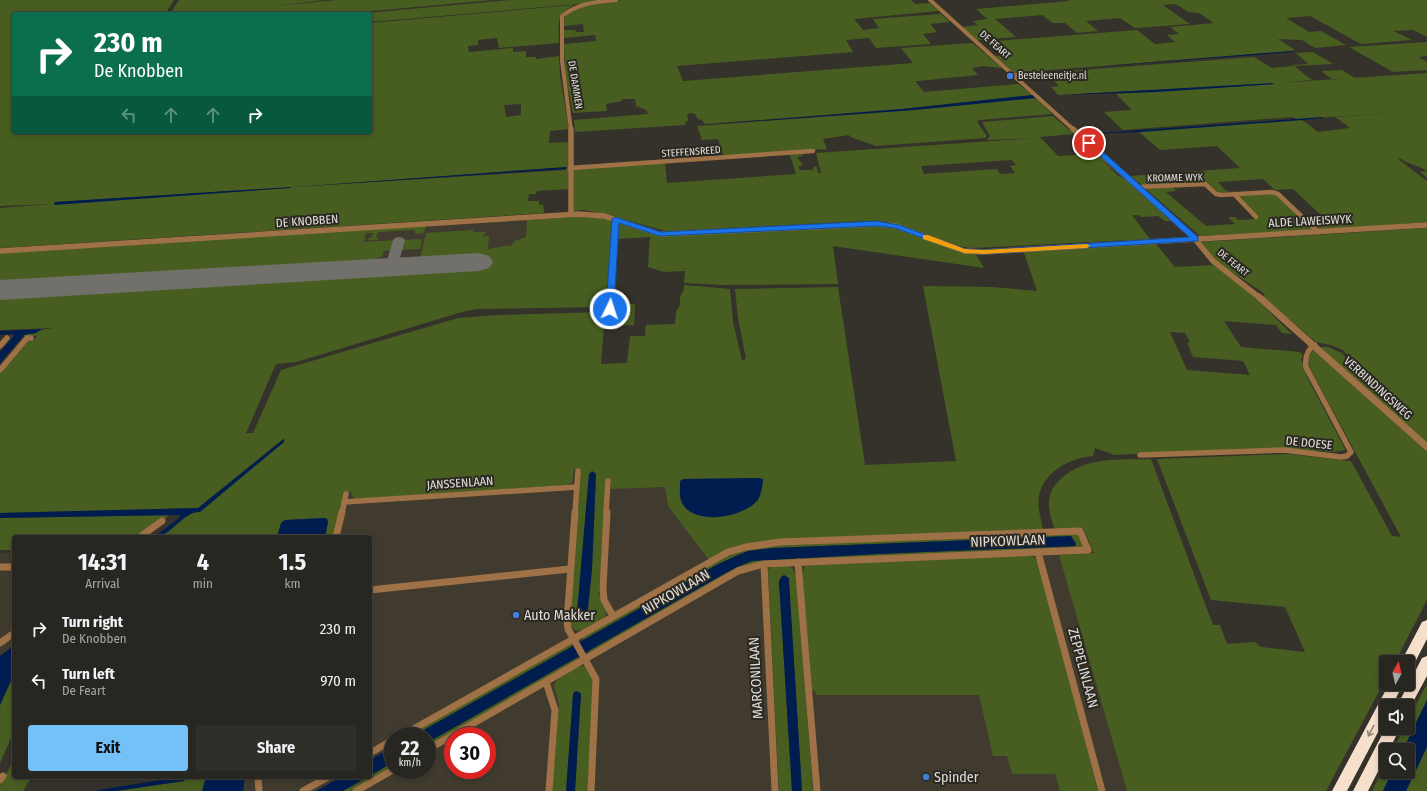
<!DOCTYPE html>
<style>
body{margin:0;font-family:"Fira Sans Condensed",sans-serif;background:#302e29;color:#f1f3f6;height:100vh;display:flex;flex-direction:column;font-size:15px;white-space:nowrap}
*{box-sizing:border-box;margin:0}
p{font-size:13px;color:#a5a5a5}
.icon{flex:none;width:22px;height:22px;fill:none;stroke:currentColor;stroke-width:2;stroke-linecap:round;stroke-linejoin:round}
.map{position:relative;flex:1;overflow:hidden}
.sheet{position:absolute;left:12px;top:535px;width:360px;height:244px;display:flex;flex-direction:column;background:#282620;border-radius:4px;box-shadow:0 2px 6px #0003,0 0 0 1px #44433e}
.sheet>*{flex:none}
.guide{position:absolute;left:12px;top:12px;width:360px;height:122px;border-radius:4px;box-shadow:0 2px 6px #0003,0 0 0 1px #44433e;background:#0b6e4f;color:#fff;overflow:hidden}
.needle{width:26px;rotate:8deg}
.controls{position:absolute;left:1379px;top:655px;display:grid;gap:8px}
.controls a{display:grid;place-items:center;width:36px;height:36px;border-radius:4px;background:#282620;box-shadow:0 2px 6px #0003,0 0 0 1px #44433e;font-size:20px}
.speed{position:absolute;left:384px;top:727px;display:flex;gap:8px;font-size:20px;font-weight:700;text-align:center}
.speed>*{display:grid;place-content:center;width:52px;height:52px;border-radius:50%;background:#282620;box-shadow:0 2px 6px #0003,0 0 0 1px #44433e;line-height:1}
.speed small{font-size:10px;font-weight:400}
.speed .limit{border:6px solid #d22;background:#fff;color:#111}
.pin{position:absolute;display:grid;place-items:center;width:34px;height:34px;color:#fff;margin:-17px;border:2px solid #fff;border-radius:50%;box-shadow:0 1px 4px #0007}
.me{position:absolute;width:44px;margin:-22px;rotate:4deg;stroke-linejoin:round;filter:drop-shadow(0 0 3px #0008)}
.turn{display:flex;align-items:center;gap:14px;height:84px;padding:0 16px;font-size:18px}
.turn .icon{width:52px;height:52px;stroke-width:2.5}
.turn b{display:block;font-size:28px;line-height:34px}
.lanes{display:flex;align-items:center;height:38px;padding:0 16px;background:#0003;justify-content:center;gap:20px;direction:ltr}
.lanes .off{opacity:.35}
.eta{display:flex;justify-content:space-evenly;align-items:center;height:68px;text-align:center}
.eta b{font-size:24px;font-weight:700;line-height:28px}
.action{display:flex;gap:8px;margin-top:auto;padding:8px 16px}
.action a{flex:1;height:46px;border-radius:4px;background:#73c1f6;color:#111;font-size:16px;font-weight:700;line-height:46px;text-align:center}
.action a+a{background:#302e29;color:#f1f3f6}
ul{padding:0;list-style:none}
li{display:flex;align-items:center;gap:12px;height:52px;padding:0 16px}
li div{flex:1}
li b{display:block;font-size:15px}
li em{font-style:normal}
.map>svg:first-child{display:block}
.built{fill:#403b2e;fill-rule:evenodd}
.green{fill:#485e20;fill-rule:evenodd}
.water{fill:#001d4f}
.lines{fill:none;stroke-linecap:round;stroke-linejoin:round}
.taxiway{fill:#72706a;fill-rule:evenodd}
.runway{fill:#72706a;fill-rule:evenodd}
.minor-far3{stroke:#9f7146;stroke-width:3.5}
.minor-far2{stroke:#9f7146;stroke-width:4.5}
.minor-far1{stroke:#9f7146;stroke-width:5.5}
.minor{stroke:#9f7146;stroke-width:7}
.tertiary-far2{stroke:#9f7146;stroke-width:4}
.tertiary-far1{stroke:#9f7146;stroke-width:5.5}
.tertiary{stroke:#9f7146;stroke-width:7}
.motorway{fill:#f6dfcb;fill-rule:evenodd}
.oneway{stroke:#908476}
.route{fill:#1a73e8;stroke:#114b97}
.slow{fill:#f59e0b}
.shop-dot{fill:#3f7fe0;stroke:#2b2821;stroke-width:1.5}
.labels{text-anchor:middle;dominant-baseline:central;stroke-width:4;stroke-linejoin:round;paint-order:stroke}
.far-street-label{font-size:10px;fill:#e0deda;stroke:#2b2821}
.far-poi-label{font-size:10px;fill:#e0deda;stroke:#2b2821;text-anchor:start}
.street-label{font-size:12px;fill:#e0deda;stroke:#2b2821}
.near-street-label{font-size:14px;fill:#e0deda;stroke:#2b2821}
.near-poi-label{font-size:14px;fill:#e0deda;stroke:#2b2821;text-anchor:start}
</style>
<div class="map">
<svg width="1427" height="791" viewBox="0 0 1427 791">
<rect width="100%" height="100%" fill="#35322b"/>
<!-- built -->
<path class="built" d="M527,220L526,237L514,241L481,286L0,330V254Z
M582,466L789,468L795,515L1055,530L1083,528L1094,553L1060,555L1127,791H243L245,777H370V537H325L341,488ZM393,736H427V770H393ZM453,736H487V770H453Z
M0,553H14V648L0,659Z"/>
<!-- green -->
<path class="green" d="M0,0H174L165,14H14V132H370V23L574,5C555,14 559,24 559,43L499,48L497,38L478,40V45L468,46L469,52L513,48V52L526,51V57H536V59L559,56L560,76L569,129L550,131L549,143L569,142L568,189L537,191L536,194H529L528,201H539V205L543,204L544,213L0,248V208L50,204L0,206ZM521,104V115L506,117L504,105ZM567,167L566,170L294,187ZM292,187L289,188L54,204L55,202Z
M179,0H325L274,6L337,0H494L337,14H170Z
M511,0H606L579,4L370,22V14H355Z
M622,0H911L915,4L929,3L939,11L854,19L863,30L879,28L873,19L941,14L950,22L930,24L937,32L923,34L931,44L876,48L869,38L846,40L853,52L677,66L683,81L913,63L901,48L971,43L974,44L1002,68L983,66L972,68L978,75L887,84L915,81L924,92L1018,84L1033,95L902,109L705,124L702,120L698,119L695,114L690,113L687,115L688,120L685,123V125L575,132L574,120L648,114L646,110L636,106L635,99H622V101L606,104L607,111L573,113L565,74L564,44L596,41L595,35L564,38V30H575L576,32H584L583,24L564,26C564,21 564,17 567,14C577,4 609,1 622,0Z
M1066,0H1427V37L1413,30L1393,31L1412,40L1361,44L1310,16L1286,18L1309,32L1321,31L1346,45L1315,48L1302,40L1278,39L1294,49L1292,51L1014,73L995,56L1011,54L997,41L1137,30L1155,44L1175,42L1167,35L1179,34L1170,27L1214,23L1199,13L1189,12L1175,4L1163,5L1190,24L1135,28L1120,18L1086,21L1098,31L1077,33L1065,23H1053L1042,15L995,19L1016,37L977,40L962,27L978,25L973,21L987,19L976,9L1070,1Z
M1427,42V56L1419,57L1427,62V70L1393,72L1349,47Z
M1313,52L1333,64L1294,66L1312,80L1278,83L1427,73V178L1420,172L1427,171C1416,164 1411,166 1401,159H1398L1427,181V222L1318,230L1307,219L1311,217L1322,216L1293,189L1275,190L1263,179L1218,182L1225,190L1230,192L1219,193L1207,183L1142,185L1130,176L1240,168L1217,146L1160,150L1139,132L1298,120L1293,117L1123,130L1104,112L1132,110L1116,94L1274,84L1058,95L1051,87L1059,86L1053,80H1044L1041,78L1046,77L1042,73L1254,57L1272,68L1293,66L1292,65L1308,64L1296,53ZM1390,113L1335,117L1350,128L1318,132L1301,119Z
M1342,70L1355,78L1332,79L1321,71Z
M1033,98L1038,100L1052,114L979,120L977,122L987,136L985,138L876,146L850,137L849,135L823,139L827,149L724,157L718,139L702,140L697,126L914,110Z
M1053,116L1073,133V134L1040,137L1058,156L1097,154L1118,176L1123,178L1171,221H1165L1158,216L1141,217L1138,215H1132L1150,239L973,248C945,246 920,231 893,223C885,221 876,221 868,221L666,231L600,213L583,210L574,211V169L665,163L667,183L796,174L790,155L803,154L802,156L797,157L803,165L798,167L800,170H812L815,166L817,167L818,173H821L816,153L1036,138L987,140L990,136L982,122ZM1012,160L1016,165L1010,166L1015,173L1000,174L997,169L924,174L921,166Z
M1173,187L1176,191L1166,192L1206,226L1235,224L1228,217H1235L1238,220L1258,219L1236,195L1268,193L1277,195L1313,230L1200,236L1146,189Z
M592,216L610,220L612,222L607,304H635L634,325L604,326L601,364L627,363L630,336H645L646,325L675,324L676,312L680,305V297L684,290V285L730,289L733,322L742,360L746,359L738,318L735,289L838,287L865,465L956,461L923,286L991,287L1037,291L1023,250L1155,243L1175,267L1213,265L1246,289L1292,334L1282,333L1276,325L1224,321L1241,347L1300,352L1303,356L1301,359L1309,381L1343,445L1345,450L1333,452L1275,448L1112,455V454L1095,448L1093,456C1070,458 1044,471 1039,496C1037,507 1041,519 1043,530L752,543C736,546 724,551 709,560L668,506L665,487L611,489V480H606L599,593C600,600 607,608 606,614C605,621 588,628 582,630C579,631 576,630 573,629L570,623L580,469H574L572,483L567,485L356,499L353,497L351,492H346L334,537H325L328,522L327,519L324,518L285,520L281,523L277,537H160L284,442V439H283L198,508L0,513V372L25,342L35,339L37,336H23L24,335C33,332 45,329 54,328L0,330V295L415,272L417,270L479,266L480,258L419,262L426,233L473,230V232H486L483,236H489L488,249L512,245L514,241L526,237L527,220ZM605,307V312L497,315L458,318L281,370L253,433H246L276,364L296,362L462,312L476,309ZM1170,332L1185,333L1190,342L1187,343L1193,357L1243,361L1250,375L1187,370ZM595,472L596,474L592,569L588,611L579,590L589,474ZM758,478L763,479L758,499L680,481L684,479Z
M618,223L651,233L886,226L975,253L984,268L833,246L838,284L723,285L684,283L685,271L664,272L648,267L650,237L616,239Z
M426,226L424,233L415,234V230L378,232L376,238H378V240H368L369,238L372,237L373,233H366L364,238H367L362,242L398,240L395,250L384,251L382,256L370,262L0,284V252Z
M1427,228V444L1321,348L1322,347H1328L1342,353L1364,382L1377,392L1389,396V393L1375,387L1369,382L1343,350L1331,345L1316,342L1263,297L1265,295L1262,292L1224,267L1214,259L1201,242Z
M422,239L420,249L398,250L400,240Z
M1315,350L1427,449V600L1395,662H1386V678L1326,791H1127L1059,555L1094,553L1083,528L1055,530C1052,521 1048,511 1049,503C1049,493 1054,485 1061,479C1085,456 1121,460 1151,459L1213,625H1220L1227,644L1255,642L1261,647L1305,652L1285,607L1211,600L1157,459L1288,454L1351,461L1392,536L1401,537L1310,368C1308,362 1307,353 1315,350Z
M168,515L165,520L137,537H14V550H0V518Z
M1077,534L1080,536L1084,548L762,562L590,652L589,650L722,575L737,567L752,561L877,554L1075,546L1076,544L1071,536L773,548L748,551L736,555L583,640V637L728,555L758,546Z
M1027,555L1034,557L1039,563L1098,791H1060L1055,774H1012L1007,756H993L979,695H816L815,691H812L802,574L805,566Z
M788,566L792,568L796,575L813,791H802L789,581L781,577L779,582L792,791H779L768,570L771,567Z
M571,644L572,647L413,736H407Z
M577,657L578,660L427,747V743Z
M583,666L586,667L594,681L588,791H575L581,694L580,692H574L573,695L566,791H552L559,704L554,686C557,676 573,668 583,666Z
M14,674V731L0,763V705Z
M1427,684V700L1403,750H1393L1404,728H1408V719Z
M1427,747V791H1406L1425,751Z
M14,759V777H21V780L32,777L23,791H0V786Z
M393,762V767L350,791H343L370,777V776Z
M1386,763V772H1392L1383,791H1372Z
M188,777H206L202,791H116L184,781Z"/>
<!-- water -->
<path class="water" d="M1292,51L1294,52L1092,67Z
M1273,83L1274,84L1157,92L1061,95Z
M1033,95L1036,98L914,110L702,125L902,109Z
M1323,117V118L1303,120L1139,132L1084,134Z
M567,167L566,169L294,187Z
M292,187L289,188L54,205L55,202Z
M42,329L36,333L24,335L0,363V352L14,336V334L0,335V331Z
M284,439V442L200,512C181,512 172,537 154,537L179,518L180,515L0,518V513L198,508Z
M592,471L596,474L592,569L587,617L583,620L578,619L577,612L589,474Z
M758,478L763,479C763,484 761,495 758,500C743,518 694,526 682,503C679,497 680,488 680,481L684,479Z
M324,518L327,519L328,522L325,537H277L281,523L285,520Z
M1071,536L1076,544L1075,546L877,554L752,561L737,567L722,575L427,743V736H413L718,564L748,551L773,548Z
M784,575L789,578V581L802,791H792L779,582L781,577Z
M14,645V674L0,705V656Z
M577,691L581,694L575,791H566L573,695L574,692Z
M1427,700V747L1406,791H1383L1392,772H1408V750H1403Z
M393,747V762L370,776V760Z
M180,777H188L184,781L116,791H92Z
M206,777H245L243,791H202Z
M341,777H367L343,791H316Z"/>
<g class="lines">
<!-- taxiway -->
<path class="taxiway" d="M399,237L403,238L405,240L397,268L395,271H387L385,268L393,240L395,238Z"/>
<!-- runway -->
<path class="runway" d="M479,253L489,256L493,262L489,268L479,271L0,300V280Z"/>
<!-- minor-far3 -->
<path class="minor-far3" d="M1014,75L1044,72"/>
<!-- minor-far2 -->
<path class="minor-far2" d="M570,168L813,151
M1138,187L1205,184L1216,194L1221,195L1272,192L1278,194L1318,232
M1234,194L1256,217
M611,298L615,219"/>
<!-- minor-far1 -->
<path class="minor-far1" d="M610,309L611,297
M0,346L7,338
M0,370L27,338H31
M1140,455L1284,450L1341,457L1347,456L1351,452L1306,367C1305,358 1306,350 1315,345
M344,502L577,487
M342,513L346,494
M575,513L578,471
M606,513L608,481"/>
<!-- minor -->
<path class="minor" d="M575,512L567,621L568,629L596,679L591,791
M607,512L603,588L604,600L613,616
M140,537L162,521
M336,537L342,512
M1038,552L1102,791
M798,562L817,791
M764,564L775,791
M0,567H14
M370,590L570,569
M0,643L14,633
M546,682L555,710L549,791
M401,736L728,552L746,547L780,542L1080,531L1088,550L764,564L738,571L427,750
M370,753L393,740
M258,777L259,791
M0,780L3,776
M303,791L328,777
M356,791L393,770"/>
<!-- tertiary-far2 -->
<path class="tertiary-far2" d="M930,0L1074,130
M571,130L562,61V16C578,3 596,2 616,0"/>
<!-- tertiary-far1 -->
<path class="tertiary-far1" d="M1073,129L1195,239L1213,261L1260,298
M571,214V129
M0,251L579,214L604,216L660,234L876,224L896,226L964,251L984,252L1427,225"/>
<!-- tertiary -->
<path class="tertiary" d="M1259,297L1427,447"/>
<!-- motorway -->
<path class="motorway" d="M1427,620V639L1413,666L1408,668V662H1401L1422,622Z
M1427,656V676L1408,711V706H1397L1422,658Z
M1389,684H1403L1392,706H1386V717L1347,791H1332Z
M1386,727L1400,728L1389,750H1386V756L1368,791H1353Z"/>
</g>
<!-- one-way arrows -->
<defs><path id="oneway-shaft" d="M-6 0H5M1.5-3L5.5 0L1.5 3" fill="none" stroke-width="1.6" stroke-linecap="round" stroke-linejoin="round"/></defs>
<use class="oneway" href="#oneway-shaft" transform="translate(1371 731) rotate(118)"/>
<!-- route -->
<path class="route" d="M1087,141H1091L1198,237V241L984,254L961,252L895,228L876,226L660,236L619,223L614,309L610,312L606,309L612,219L615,217L661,232L876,221L899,225L965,249L984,250L1189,237L1087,144Z"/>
<!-- slow -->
<path class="slow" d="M923,235H928L965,249L984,250L1087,244L1090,246L1087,248L984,254L964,253L923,239Z"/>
<!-- markers -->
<g class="shop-dot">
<circle cx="1010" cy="76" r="4"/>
<circle cx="516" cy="615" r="4"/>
<circle cx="926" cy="777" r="4"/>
</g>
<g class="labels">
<!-- far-street labels -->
<g class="far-street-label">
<text transform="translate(995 45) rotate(41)">DE FEART</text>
<text transform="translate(575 85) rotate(81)">DE DAMMEN</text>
<text transform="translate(691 152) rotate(-4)">STEFFENSREED</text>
<text transform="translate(1175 178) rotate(-1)">KROMME WYK</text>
<text transform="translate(1233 263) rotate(39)">DE FEART</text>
</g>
<!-- far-poi labels -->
<g class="far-poi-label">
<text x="1018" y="76">Besteleeneitje.nl</text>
</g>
<!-- street labels -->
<g class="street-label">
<text transform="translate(307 221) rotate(-4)">DE KNOBBEN</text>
<text transform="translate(1310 221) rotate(-3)">ALDE LAWEISWYK</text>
<text transform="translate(1378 388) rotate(42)">VERBINDINGSWEG</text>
<text transform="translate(1309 443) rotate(6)">DE DOESE</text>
<text transform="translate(460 483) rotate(-4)">JANSSENLAAN</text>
</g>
<!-- near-street labels -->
<g class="near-street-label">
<text transform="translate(1008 541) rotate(-2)">NIPKOWLAAN</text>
<text transform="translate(676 592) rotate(-30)">NIPKOWLAAN</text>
<text transform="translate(1083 668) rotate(75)">ZEPPELINLAAN</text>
<text transform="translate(756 678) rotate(-93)">MARCONILAAN</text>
</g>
<!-- near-poi labels -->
<g class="near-poi-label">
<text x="524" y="615">Auto Makker</text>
<text x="934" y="777">Spinder</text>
</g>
</g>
</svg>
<div class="controls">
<a><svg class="needle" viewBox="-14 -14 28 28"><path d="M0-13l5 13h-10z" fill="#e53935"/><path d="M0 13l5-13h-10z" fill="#a5a5a5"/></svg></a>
<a><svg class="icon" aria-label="sound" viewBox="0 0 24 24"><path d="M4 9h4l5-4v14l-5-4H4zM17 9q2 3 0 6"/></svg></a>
<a><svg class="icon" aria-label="search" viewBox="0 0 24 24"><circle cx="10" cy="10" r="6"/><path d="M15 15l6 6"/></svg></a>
</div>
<div class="speed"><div>22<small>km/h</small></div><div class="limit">30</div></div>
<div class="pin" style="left:1089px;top:143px;background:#d93025"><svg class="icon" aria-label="arrive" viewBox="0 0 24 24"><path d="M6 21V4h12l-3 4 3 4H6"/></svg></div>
<svg class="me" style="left:610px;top:309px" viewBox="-20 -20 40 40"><circle r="17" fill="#1a73e8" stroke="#fff" stroke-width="3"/><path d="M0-11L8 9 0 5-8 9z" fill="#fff"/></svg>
<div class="guide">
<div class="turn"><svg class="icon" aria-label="right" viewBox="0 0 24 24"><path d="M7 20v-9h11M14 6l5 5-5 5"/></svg><div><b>230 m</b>De Knobben</div></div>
<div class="lanes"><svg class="icon off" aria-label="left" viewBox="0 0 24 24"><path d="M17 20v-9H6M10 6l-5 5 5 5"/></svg><svg class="icon off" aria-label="ahead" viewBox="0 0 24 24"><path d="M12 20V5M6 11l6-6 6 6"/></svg><svg class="icon off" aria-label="ahead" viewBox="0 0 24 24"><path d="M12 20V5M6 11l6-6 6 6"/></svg><svg class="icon" aria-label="right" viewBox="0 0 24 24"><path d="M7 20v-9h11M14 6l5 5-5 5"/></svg></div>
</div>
<section class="sheet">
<div class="eta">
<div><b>14:31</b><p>Arrival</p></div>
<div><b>4</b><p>min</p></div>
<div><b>1.5</b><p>km</p></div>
</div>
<ul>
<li><svg class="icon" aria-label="right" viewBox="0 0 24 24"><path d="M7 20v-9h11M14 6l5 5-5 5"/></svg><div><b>Turn right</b><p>De Knobben</p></div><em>230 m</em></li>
<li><svg class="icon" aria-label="left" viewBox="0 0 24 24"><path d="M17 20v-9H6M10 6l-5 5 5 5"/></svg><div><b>Turn left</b><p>De Feart</p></div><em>970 m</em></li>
</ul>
<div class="action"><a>Exit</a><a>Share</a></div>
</section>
</div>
